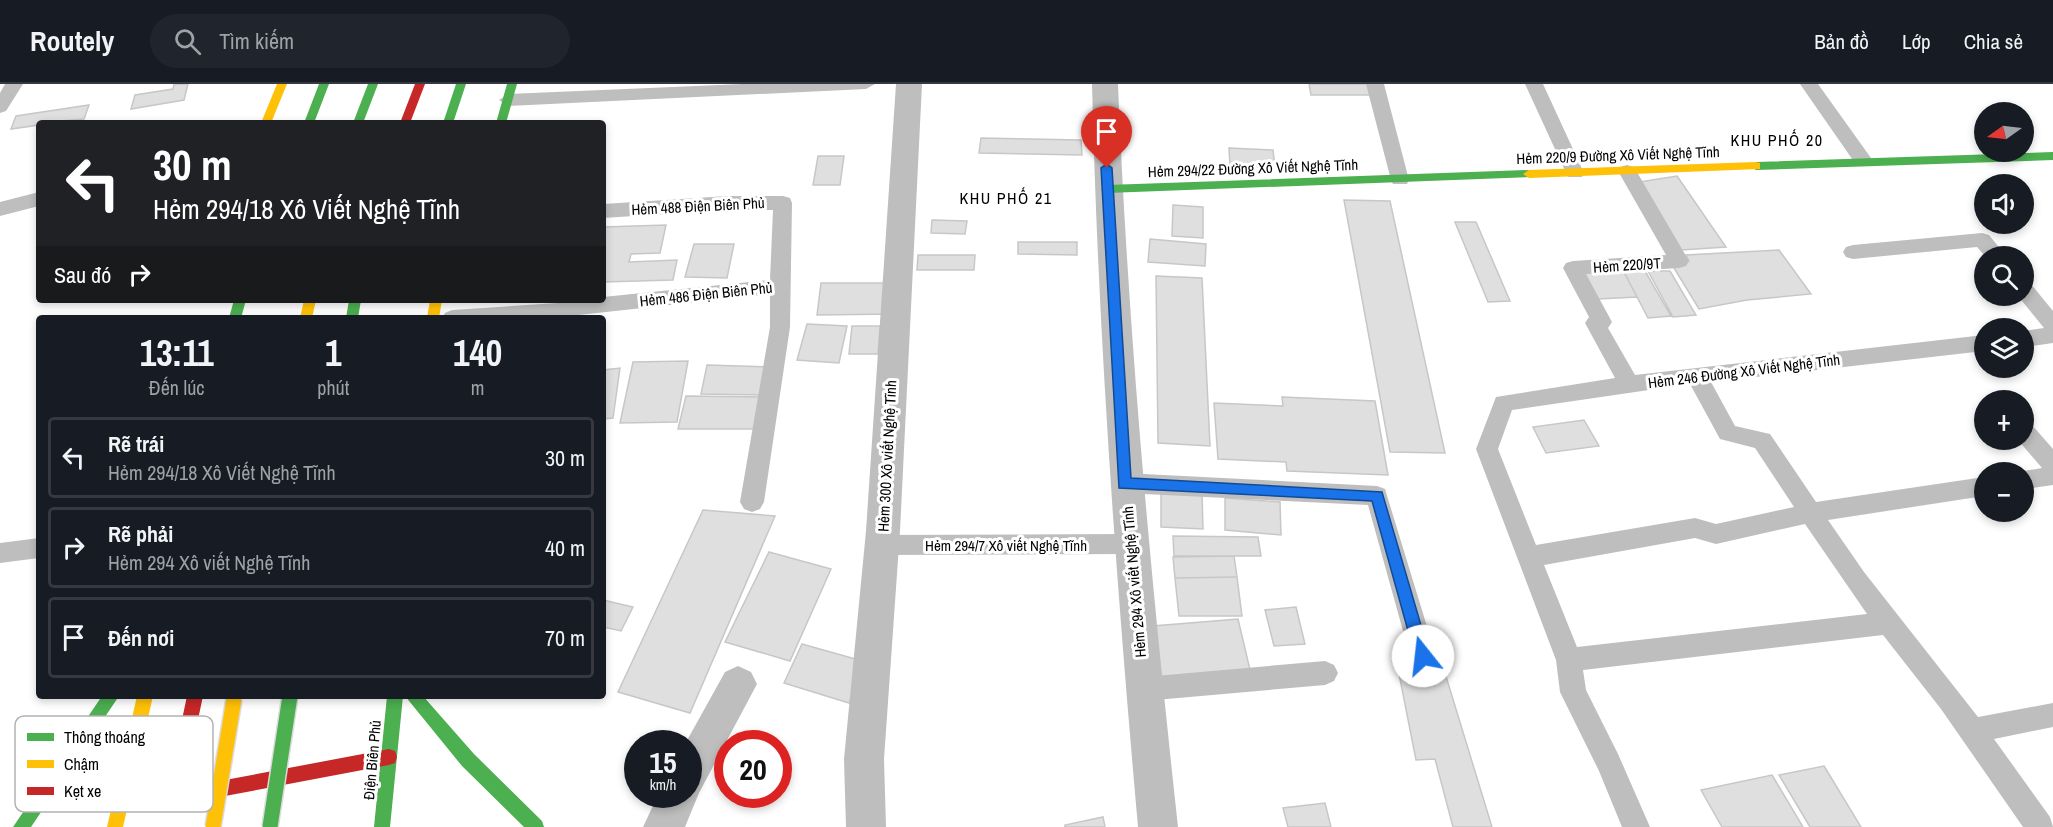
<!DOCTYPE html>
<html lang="vi">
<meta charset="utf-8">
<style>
body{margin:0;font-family:"Archivo Narrow",sans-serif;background:#20242c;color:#f1f3f6;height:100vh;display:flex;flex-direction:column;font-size:22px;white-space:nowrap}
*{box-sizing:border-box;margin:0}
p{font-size:20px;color:#9ea1a6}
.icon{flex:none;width:33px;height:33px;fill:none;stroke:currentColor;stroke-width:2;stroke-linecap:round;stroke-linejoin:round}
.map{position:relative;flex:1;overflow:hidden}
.details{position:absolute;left:36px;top:231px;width:570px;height:384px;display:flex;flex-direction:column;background:#171b24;border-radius:6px;box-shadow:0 3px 9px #0003}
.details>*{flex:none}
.top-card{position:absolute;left:36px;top:36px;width:570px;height:183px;border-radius:6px;box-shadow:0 3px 9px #0003;background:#202124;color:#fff;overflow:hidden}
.needle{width:39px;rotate:256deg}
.tools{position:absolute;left:1974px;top:18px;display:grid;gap:12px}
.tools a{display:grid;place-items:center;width:60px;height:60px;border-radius:50%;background:#171b24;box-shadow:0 3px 9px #0003;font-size:30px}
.speed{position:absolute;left:624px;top:646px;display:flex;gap:12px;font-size:30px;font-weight:700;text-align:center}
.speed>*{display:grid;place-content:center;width:78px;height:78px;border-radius:50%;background:#171b24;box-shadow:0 3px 9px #0003;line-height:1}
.speed small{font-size:15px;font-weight:400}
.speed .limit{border:9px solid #d22;background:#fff;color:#111}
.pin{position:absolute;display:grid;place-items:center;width:51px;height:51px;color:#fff;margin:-62px -26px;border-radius:50% 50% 50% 0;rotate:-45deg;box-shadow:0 0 6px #0007}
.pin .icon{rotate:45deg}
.me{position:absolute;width:66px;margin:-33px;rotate:344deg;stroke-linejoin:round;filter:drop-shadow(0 0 4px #0008)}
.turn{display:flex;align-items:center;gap:21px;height:126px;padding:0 18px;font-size:27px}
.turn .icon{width:78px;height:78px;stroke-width:2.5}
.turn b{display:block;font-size:42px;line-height:51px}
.then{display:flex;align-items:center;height:57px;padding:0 18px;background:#0003;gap:12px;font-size:22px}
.eta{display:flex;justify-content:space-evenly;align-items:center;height:102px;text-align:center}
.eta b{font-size:36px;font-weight:700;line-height:42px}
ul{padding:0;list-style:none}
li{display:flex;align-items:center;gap:18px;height:81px;margin:0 12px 9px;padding:0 6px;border:3px solid #363941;border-radius:6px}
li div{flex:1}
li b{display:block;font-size:22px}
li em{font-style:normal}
header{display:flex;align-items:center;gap:36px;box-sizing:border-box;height:84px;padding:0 30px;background:#171b24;border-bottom:2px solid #363941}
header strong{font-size:28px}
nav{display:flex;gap:33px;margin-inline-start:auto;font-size:21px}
.search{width:420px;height:54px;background:#20242c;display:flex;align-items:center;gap:15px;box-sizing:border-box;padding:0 21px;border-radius:33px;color:#9ea1a6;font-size:22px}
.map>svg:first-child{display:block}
.building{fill:#dfdfdf;stroke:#c7c7c7;stroke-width:1.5}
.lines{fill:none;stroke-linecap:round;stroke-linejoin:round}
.lane{fill:#bebebe;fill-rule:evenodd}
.street{fill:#bebebe;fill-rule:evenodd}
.fast{fill:#4caf50;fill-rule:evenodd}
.slow{fill:#ffc107;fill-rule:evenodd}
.jam{fill:#c62828;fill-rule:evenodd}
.fast-bridge-casing{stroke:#dbdbdb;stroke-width:18;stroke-linecap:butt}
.slow-bridge-casing{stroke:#dbdbdb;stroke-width:18;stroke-linecap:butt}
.fast-bridge{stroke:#4caf50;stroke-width:15}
.slow-bridge{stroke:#ffc107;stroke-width:15}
.route{fill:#1a73e8;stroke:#114b97;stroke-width:1.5}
.labels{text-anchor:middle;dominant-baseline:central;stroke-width:6;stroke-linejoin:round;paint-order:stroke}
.street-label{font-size:15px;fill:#000;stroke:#fff}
.neighbourhood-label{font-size:16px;letter-spacing:1.5px;fill:#000;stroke:#fff}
.key{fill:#fff;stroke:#b2b2b2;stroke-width:1.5}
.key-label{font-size:16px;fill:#000}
</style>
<header>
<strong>Routely</strong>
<div class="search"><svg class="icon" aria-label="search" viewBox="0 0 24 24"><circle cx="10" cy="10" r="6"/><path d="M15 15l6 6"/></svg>Tìm kiếm</div>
<nav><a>Bản đồ</a><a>Lớp</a><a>Chia sẻ</a></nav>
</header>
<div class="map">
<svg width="2053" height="743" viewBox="0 0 2053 743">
<rect width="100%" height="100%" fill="#fff"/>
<!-- building -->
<path class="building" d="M174,0H188L184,16L131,25L135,11L173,5Z
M1309,0H1374L1377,11H1311Z
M89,21L84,35L39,39V41L11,45L16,32Z
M981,54L1081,56L1082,71L979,69Z
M1229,64L1273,66L1275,83L1230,82Z
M818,72H844L840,101H813Z
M1677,92L1726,163L1681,166L1639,98Z
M1344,116L1390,117L1445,369L1390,368Z
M1173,121L1203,123V154L1172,152Z
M932,136L967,137L965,150L931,149Z
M1455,138H1476L1510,217L1488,218Z
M666,141L660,169L631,170L629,178L677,176L673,196L603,198V143Z
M1150,155L1206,160L1205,182L1148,178Z
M1018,158H1077V171L1018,170Z
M694,160H734L727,194L685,193Z
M1779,166L1811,210L1747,216L1699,225L1671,179L1689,177L1686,171Z
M918,171H975L974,186H917Z
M1582,185L1624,188L1637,213L1598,215Z
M1645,187L1671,232L1648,234L1624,188Z
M1648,187H1670L1696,231L1673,233Z
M1156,192L1202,194L1210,362L1158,359Z
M821,199H896L894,230L817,231Z
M807,240L847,242L839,279L797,276Z
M852,242H880L878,270H849Z
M688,277L677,338L620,339L633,278Z
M707,281L771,283L765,311L701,310Z
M620,284L613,334L603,335V286Z
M686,312L766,313L759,345H678Z
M1282,313L1375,317L1388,391L1287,387L1286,378L1218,375L1214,319L1283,322Z
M1584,336L1599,362L1546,369L1533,343Z
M1161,406L1202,409L1203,445L1161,443Z
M1225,414L1280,418L1281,451L1225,446Z
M703,426L775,432L690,629L618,608Z
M1173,452L1258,453L1261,472H1174Z
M769,468L831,485L790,577L725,558Z
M1234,472L1237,493L1175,494L1173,473Z
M1237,493L1242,532H1179L1175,494Z
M603,516L633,523L621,547L603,543Z
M1296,523L1305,560L1274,562L1265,526Z
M1238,535L1251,590L1162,598L1153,542Z
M802,560L866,578L849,619L784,599Z
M1441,576L1492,743H1453L1435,675L1416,676L1398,585L1420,582L1419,577Z
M1824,682L1861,743H1810L1779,691Z
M1772,691L1803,743H1722L1701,706Z
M1325,719L1331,743H1288L1283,724Z
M1103,733L1105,743H1065V741Z"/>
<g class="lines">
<!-- lane -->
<path class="lane" d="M5,0H23L6,27L0,29V9Z
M743,0H875L866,5L508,22L499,16L508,10Z
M1366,0H1384L1409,96L1407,100H1393L1391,96Z
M1525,0H1543L1584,89L1582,93H1568L1566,89Z
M1800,0H1818L1871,74L1873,78L1871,82H1857Z
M1627,81L1634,83L1689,177L1686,182L1679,184L1586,190L1612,238L1608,244L1635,291L1984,251V267L1711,298L1735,342L1770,350L1816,418L1984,393V412L1828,436L1864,488L1978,633L2053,619V643L1994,655L2050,733L2053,743H2023L1941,625L1883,551L1583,586L1586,606L1618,670L1650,743H1622L1599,687L1560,608L1556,576L1476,365L1496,313L1615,294L1585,239L1589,233L1563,184L1566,179L1573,177L1666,171L1618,87L1620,83ZM1690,300L1720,355L1755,364L1794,423L1716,440L1695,434L1536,461L1498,365L1512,326ZM1805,440L1867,530L1577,563L1544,481L1695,454L1716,460Z
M39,108V122L0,132V118Z
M728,112H783L790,114L792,119L790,243L764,418L760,425L752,428L744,425L740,418L770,243V210L551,234H442L445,229L452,226L603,216V213L770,196L773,126H728L603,134V120Z
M1982,149L1989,151L2006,172H1985L1977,163L1853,175L1846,173L1843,168L1846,163L1853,161Z
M2024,198L2031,200L2053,227V259L2024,263V247L2044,244L2018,212H2024Z
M2024,338L2032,341L2053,365V401L2024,405V388H2018L2042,384L2018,356H2024Z
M1124,389L1377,402L1385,405L1436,572L1432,580L1423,584L1414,580L1410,572L1368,421L1124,409L1116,406L1113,399L1116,392Z
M1130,450L1138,453L1142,460L1138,467L1130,470L882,471L874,468L870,461L874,454L882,451Z
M39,454V474L0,479V459Z
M1325,577L1334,581L1338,589L1334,597L1325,601L1144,617L1135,614L1131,605L1135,596L1144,593Z"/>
<!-- street -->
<path class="street" d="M896,0H922L900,447L884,675L886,743H846L844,675L866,447Z
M1092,0H1118C1128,249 1151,496 1178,743H1138C1116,496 1098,248 1092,0Z
M738,582L751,588L757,600L699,709L685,743H643L658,711H688V660H685L725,588Z"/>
<!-- fast -->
<path class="fast" d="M319,0H329L314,39H304Z
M368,0H378L363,39H353Z
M456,0H466L453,39H443Z
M507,0H517L506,39H496Z
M2053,68V76L1756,86L1750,82L1756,78Z
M1529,86L1535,90L1533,93L1107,109L1101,105L1107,101Z
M234,216H246L241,234H229Z
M349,216H361L358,234H346Z
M102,612H119L31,743H13Z
M387,612H403L390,743H374Z
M405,612H423L474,670L542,737L544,743H524L462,682Z"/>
<!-- slow -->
<path class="slow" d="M277,0H287L271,39H261Z
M1756,78L1760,79V85L1529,94L1523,90L1529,86Z
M304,216H316L312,234H300Z
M430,216H442L439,234H427Z
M137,612H153L123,743H107Z"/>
<!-- jam -->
<path class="jam" d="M415,0H425L410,39H400Z
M187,612H203L189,678L193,693L203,697L225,696L389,665L395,667L397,673L395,679L389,681L225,712L203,713L180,704L173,678Z"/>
<defs>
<path id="fast-bridge" d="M270,743L290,612"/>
<path id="slow-bridge" d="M213,743L234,615"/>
</defs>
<!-- fast-bridge casing -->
<use href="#fast-bridge" class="fast-bridge-casing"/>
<!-- slow-bridge casing -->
<use href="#slow-bridge" class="slow-bridge-casing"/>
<!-- fast-bridge -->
<use href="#fast-bridge" class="fast-bridge"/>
<!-- slow-bridge -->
<use href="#slow-bridge" class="slow-bridge"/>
</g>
<!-- route -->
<path class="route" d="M1107,80L1112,84L1131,394L1382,408L1430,572L1428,577H1417L1415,572L1372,417L1119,404L1101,84Z"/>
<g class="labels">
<!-- street labels -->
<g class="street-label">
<text transform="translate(1618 71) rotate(-2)">Hẻm 220/9 Đường Xô Viết Nghệ Tĩnh</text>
<text transform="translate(1253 84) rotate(-2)">Hẻm 294/22 Đường Xô Viết Nghệ Tĩnh</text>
<text transform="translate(698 122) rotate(-3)">Hẻm 488 Điện Biên Phủ</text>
<text transform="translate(1627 181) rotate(-4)">Hẻm 220/9T</text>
<text transform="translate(706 210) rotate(-6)">Hẻm 486 Điện Biên Phủ</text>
<text transform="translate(1744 287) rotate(-7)">Hẻm 246 Đường Xô Viết Nghệ Tĩnh</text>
<text transform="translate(887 372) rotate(-87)">Hẻm 300 Xô viết Nghệ Tĩnh</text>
<text x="1006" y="461">Hẻm 294/7 Xô viết Nghệ Tĩnh</text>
<text transform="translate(1134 498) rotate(-95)">Hẻm 294 Xô viết Nghệ Tĩnh</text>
<text transform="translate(372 676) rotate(-85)">Điện Biên Phủ</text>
</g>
<!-- neighbourhood labels -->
<g class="neighbourhood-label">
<text x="1777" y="56">KHU PHỐ 20</text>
<text x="1006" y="114">KHU PHỐ 21</text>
</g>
</g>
<!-- legend -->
<rect x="15" y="632" width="198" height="96" rx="9" class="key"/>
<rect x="27" y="649" width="27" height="8" fill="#4caf50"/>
<rect x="27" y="676" width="27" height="8" fill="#ffc107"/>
<rect x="27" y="703" width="27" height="8" fill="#c62828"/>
<g class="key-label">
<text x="64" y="659">Thông thoáng</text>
<text x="64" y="686">Chậm</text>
<text x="64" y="713">Kẹt xe</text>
</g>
</svg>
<div class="tools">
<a><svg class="needle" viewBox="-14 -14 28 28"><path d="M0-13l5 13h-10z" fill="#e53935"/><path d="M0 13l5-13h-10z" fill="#9ea1a6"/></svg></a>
<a><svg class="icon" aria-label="sound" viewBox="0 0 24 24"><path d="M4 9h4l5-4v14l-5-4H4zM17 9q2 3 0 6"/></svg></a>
<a><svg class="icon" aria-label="search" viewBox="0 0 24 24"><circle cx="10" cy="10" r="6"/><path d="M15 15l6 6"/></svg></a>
<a><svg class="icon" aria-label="layers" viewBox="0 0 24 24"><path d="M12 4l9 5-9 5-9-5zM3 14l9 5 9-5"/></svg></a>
<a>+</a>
<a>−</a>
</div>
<div class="speed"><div>15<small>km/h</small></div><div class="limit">20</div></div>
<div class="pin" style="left:1107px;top:84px;background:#d93025"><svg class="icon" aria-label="arrive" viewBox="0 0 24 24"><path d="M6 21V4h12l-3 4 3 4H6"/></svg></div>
<svg class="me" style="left:1423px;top:572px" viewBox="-20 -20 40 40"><circle r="19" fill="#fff"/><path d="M0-13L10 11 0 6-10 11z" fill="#1a73e8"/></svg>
<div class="top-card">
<div class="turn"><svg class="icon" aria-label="left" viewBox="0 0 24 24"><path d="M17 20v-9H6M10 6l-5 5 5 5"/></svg><div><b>30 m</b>Hẻm 294/18 Xô Viết Nghệ Tĩnh</div></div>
<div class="then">Sau đó<svg class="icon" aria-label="right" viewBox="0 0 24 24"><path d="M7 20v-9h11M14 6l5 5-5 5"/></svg></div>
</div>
<section class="details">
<div class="eta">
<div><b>13:11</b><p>Đến lúc</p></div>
<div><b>1</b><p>phút</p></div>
<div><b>140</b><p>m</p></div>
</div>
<ul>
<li><svg class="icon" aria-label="left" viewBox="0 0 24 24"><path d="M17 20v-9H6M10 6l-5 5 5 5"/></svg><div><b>Rẽ trái</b><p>Hẻm 294/18 Xô Viết Nghệ Tĩnh</p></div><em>30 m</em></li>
<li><svg class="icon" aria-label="right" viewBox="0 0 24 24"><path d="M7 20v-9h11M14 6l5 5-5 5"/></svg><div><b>Rẽ phải</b><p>Hẻm 294 Xô viết Nghệ Tĩnh</p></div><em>40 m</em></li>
<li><svg class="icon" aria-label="arrive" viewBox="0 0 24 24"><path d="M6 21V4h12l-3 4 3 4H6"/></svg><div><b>Đến nơi</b></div><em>70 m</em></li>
</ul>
</section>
</div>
